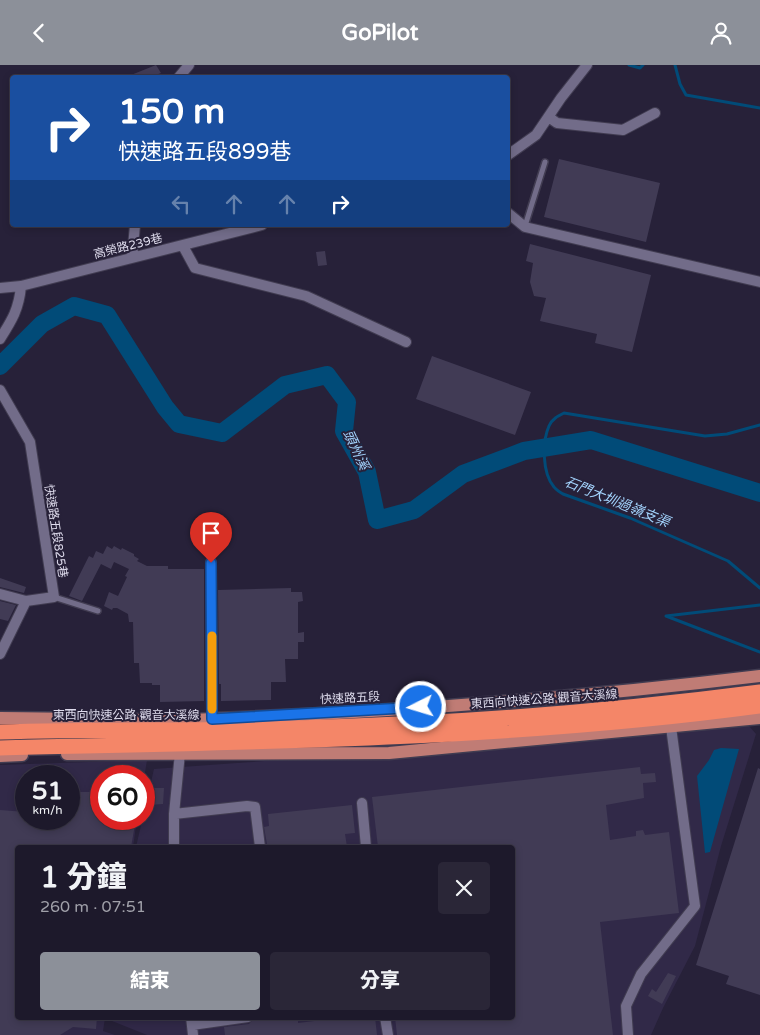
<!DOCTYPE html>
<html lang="zh-TW">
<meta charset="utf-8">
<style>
body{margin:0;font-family:"Varela Round","Noto Sans TC",sans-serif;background:#2a2637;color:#f1f3f6;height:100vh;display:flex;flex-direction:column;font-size:19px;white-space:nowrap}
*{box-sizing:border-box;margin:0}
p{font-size:16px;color:#a0a0a9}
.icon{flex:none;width:28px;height:28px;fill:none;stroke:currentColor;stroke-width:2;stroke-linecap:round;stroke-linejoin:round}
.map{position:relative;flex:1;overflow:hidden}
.panel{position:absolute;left:15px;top:780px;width:500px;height:175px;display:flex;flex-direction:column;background:#1d192b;border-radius:5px;box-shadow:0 2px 8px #0003,0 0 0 1px #3b3847}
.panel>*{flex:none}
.banner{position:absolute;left:10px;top:10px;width:500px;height:152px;border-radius:5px;box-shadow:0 2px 8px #0003,0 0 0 1px #3b3847;background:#1a4fa0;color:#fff;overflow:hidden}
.speed{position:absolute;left:15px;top:700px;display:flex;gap:10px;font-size:25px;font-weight:700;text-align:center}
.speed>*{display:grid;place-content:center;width:65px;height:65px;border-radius:50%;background:#1d192b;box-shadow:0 2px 8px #0003,0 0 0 1px #3b3847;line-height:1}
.speed small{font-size:12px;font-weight:400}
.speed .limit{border:8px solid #d22;background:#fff;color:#111}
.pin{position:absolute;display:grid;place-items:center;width:42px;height:42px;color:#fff;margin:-51px -21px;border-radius:50% 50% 50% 0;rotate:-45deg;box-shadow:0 0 5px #0007}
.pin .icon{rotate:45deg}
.me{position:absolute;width:55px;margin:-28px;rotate:265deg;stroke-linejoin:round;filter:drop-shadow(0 0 4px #0008)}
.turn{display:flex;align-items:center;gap:18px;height:105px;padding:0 25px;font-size:22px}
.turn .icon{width:65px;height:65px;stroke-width:2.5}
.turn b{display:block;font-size:35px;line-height:42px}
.lanes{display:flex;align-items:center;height:48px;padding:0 25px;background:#0003;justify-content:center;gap:25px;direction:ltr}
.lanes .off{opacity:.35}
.round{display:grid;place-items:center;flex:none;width:52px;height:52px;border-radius:5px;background:#2a2637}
.overview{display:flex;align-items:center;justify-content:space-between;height:85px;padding:0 25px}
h1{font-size:30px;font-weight:800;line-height:38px}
.button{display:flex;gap:10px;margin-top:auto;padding:10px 25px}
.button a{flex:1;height:58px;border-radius:5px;background:#8c9099;color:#fff;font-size:20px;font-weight:800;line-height:58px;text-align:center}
.button a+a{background:#2a2637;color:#f1f3f6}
header{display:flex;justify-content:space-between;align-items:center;height:65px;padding:0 25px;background:#8c9099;color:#fff;font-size:22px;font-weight:800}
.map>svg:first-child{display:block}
.built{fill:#312948;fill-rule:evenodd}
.water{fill:#014b78}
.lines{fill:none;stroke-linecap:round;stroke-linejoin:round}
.stream{stroke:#014b78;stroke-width:3}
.river{stroke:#014b78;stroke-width:18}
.building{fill:#413b55}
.lane-casing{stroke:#413c51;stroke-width:8}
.street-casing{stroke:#413c51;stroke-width:12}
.primary-casing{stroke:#413c51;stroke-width:15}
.highway-casing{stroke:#413c51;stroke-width:18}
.lane{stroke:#726c89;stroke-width:5}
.street{stroke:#726c89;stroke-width:10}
.primary{stroke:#c07c75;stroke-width:12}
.highway{stroke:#f48668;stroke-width:15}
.route-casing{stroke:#114b97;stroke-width:12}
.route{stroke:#1a73e8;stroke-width:9}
.slow{stroke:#f59e0b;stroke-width:9}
.labels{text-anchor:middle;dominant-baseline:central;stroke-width:4;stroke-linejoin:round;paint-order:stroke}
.street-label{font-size:12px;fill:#dedbec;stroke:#272139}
.water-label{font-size:14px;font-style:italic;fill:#a3d3fd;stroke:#272139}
</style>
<header><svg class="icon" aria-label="back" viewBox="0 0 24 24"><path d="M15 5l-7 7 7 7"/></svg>GoPilot<svg class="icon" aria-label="person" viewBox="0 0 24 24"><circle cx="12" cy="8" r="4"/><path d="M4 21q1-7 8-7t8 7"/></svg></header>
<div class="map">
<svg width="760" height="970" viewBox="0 0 760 970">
<rect width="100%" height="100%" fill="#272139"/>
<!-- built -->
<path class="built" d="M749,661L756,669L721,781L695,881L663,943L651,970H147L107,954V952H512V782H136L154,704Z
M147,695L144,714V711H101V754H137L133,782H18V952L105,953L103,966L115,970H0V700ZM26,711H69V754H26Z"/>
<!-- water -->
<path class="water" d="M721,683L739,684L710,787L705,788L697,711L709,695L714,685Z"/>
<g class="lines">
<!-- stream -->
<path class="stream" d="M629,0L640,3L643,0
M675,0L680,19L686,30L760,43
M760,360L727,369L705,371L564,348C558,351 552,354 549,361C542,377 542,408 554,422C556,425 560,427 563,429L630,453L728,496L760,523
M760,540L666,551L760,587"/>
<!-- river -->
<path class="river" d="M0,301L42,259L74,241L107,250L165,342L179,359L222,368L285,320L327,310L347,337L344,366L367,407L377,455L414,445L463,409L524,386L591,375L760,428"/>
</g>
<!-- building -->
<path class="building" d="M156,0L161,8L151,12H126Z
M559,94L660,118L646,177L544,152Z
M530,179L651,210L632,287L595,278L597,269L540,256L546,233L534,231L530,217L533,198L526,196Z
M325,186L327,200L318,201L316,187Z
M432,291L531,327L515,370L416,334Z
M107,481L112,484L114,481L121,485L122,483L134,489V491L139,494L137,496L147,501H168V504H204V636L160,637V620H152V618H140L139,598H134L133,557H129L128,549L117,543H113L112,545L104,541L109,527L118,531L127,512L125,511L129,504L114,497L111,504L101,499L82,536L69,531L89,491L93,493L96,486L103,489Z
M0,513L26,522L24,528L0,522Z
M291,523V527H302L303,536L298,537V568L304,567V577H298V594H285L286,617H271V635L221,636V619H219L218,525Z
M0,536L16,540L8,556L0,554Z
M640,702L641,709L655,708L656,717L643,718L644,733L606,740L610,775L636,771V766L643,765L645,770L669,767L679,848L600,857L613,970H397L395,952H512V782H378L372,732Z
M758,703L760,704V930L726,919L729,911L696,900Z
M144,723H164L163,739L148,740Z
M69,727H101V754H136L131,782H18V952H97L96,964L73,962L60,970H0V745L26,747V754H69Z
M352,740L355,768L345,769L347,782H271V779H267L264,762L269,761L268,749Z
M668,908L676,911L662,939L648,931L652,924L656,927Z
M255,952H298V958L346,952H375L377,970H225L224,962L249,959Z"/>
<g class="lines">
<defs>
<path id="lane" d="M525,161L545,97
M54,532L98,546"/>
<path id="street" d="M179,12L189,0
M550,53L557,58L623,65L655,48
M508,90L536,70L561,33L587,0
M508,148L525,162L760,217
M183,181L195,203L306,231L406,277
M132,193L135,160
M0,223L21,221L262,160
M0,274C12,255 19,244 21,221
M0,325L30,377L54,532L26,536L0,589
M211,497L212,654
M0,529L26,536
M362,738L366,782
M174,749L247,741L255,742L260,782
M174,782V749L180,688
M191,952L193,970
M385,952L388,970
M192,960L248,952
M628,970L626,941L641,909L695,841L671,662"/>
<path id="primary" d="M0,653C71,653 143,657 214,654C396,647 579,633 760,611
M67,689L389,688L760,653
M0,691L22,690"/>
<path id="highway" d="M0,667C98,664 196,666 295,663C450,659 606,647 760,627
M0,683C254,677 508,675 760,641"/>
</defs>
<!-- lane casing -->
<use href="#lane" class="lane-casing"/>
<!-- street casing -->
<use href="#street" class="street-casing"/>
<!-- primary casing -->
<use href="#primary" class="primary-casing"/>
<!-- highway casing -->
<use href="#highway" class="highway-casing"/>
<!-- lane -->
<use href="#lane" class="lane"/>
<!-- street -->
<use href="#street" class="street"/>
<!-- primary -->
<use href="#primary" class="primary"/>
<!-- highway -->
<use href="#highway" class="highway"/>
</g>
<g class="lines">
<defs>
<path id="route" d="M211,498L212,654L421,642"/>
</defs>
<!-- route casing -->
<use href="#route" class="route-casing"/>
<!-- route -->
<use href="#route" class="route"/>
<!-- slow -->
<path class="slow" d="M212,571V644"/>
</g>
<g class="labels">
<!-- street labels -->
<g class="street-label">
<text transform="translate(128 181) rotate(-14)">高榮路239巷</text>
<text transform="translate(56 466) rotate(81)">快速路五段825巷</text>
<text transform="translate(350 633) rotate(-3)">快速路五段</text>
<text transform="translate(544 634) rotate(-4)">東西向快速公路 觀音大溪線</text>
<text x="126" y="650">東西向快速公路 觀音大溪線</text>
</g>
<!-- water labels -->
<g class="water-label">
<text transform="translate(356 385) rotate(65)">頭州溪</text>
<text transform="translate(617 437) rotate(22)">石門大圳過嶺支渠</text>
</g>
</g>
</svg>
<div class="speed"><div>51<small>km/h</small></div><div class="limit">60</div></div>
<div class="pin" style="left:211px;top:498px;background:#d93025"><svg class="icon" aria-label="arrive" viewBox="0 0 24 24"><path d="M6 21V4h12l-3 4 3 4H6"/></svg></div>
<svg class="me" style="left:421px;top:642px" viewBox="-20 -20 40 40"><circle r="17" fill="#1a73e8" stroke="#fff" stroke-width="3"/><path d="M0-11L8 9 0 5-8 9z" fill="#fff"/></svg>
<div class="banner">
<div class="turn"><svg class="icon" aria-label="right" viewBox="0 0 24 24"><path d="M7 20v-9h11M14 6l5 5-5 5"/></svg><div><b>150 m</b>快速路五段899巷</div></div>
<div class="lanes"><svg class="icon off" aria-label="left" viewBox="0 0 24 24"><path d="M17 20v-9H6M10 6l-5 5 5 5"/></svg><svg class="icon off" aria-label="ahead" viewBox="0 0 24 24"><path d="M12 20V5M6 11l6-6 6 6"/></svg><svg class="icon off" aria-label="ahead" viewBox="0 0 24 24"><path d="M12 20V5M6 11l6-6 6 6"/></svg><svg class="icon" aria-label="right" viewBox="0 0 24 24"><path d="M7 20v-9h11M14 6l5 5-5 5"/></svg></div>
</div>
<section class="panel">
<div class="overview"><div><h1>1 分鐘</h1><p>260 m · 07:51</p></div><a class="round"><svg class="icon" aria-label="close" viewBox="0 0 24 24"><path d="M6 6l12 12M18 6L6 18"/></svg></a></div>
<div class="button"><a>結束</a><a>分享</a></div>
</section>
</div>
